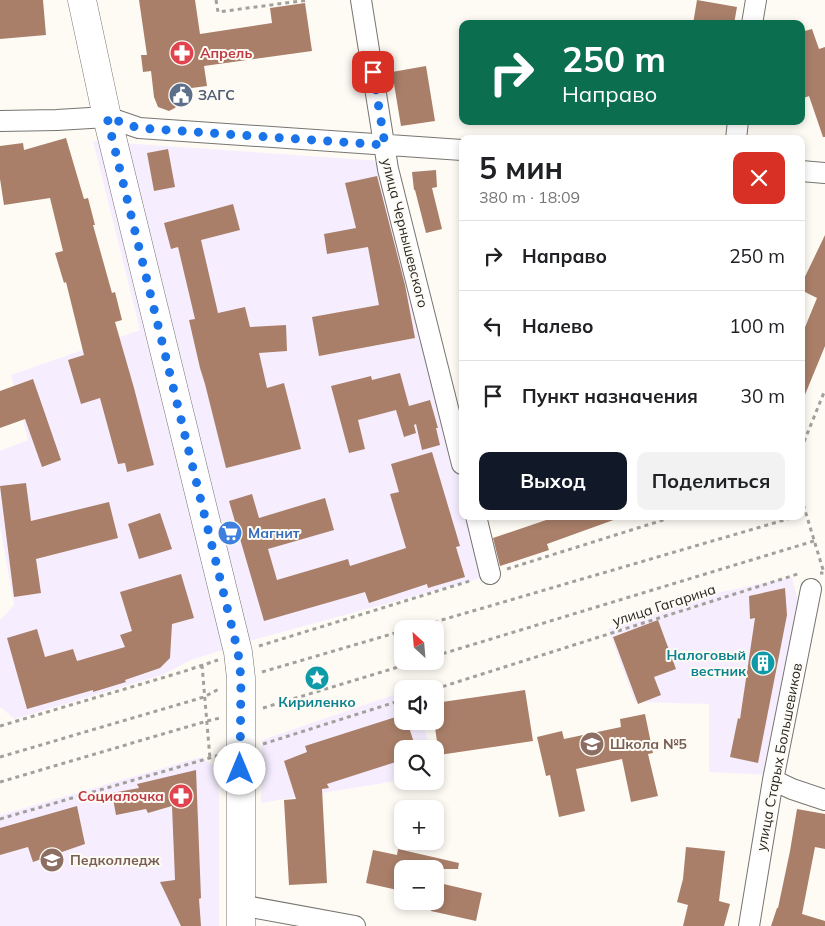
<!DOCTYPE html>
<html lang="ru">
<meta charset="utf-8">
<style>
body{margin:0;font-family:Mulish,sans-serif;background:#f2f2f2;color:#202124;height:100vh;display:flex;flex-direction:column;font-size:19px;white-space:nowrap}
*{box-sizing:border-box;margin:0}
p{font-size:16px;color:#757577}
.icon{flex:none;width:28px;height:28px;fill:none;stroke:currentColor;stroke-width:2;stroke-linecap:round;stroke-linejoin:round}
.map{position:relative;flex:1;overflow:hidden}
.drawer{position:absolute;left:459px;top:135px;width:346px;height:385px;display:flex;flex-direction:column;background:#fff;border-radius:10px;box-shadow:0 2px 8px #0003}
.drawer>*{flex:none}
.hud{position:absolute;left:459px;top:20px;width:346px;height:105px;border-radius:10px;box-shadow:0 2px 8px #0003;background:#0b6e4f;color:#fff;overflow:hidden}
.needle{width:32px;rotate:334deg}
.tools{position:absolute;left:394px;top:620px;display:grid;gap:10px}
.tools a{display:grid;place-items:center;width:50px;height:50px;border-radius:10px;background:#fff;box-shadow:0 2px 8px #0003;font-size:25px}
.pin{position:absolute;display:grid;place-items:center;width:42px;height:42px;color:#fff;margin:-21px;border-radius:10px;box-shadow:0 2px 8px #0006}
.me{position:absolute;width:55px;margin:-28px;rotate:0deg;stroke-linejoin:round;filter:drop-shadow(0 0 4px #0008)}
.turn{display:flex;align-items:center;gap:18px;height:105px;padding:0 20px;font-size:22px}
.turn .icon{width:65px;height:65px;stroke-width:2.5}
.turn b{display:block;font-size:35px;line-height:42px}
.round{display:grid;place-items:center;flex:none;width:52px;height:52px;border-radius:10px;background:#f2f2f2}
.headline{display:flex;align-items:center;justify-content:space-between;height:85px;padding:0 20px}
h1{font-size:30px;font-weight:700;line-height:38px}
.button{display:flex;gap:10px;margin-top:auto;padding:10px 20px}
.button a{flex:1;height:58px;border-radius:10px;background:#111827;color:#fff;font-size:20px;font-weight:700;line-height:58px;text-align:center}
.button a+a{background:#f2f2f2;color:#202124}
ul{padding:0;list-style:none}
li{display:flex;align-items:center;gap:15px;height:70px;padding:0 20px;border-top:1px solid #e0e0e0}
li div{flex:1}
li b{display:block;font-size:19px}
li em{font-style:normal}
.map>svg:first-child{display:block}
.commercial{fill:#f6eeff}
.building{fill:#a97f69}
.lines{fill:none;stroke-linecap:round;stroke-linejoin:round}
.street-casing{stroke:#777570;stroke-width:22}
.secondary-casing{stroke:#777570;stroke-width:29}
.path{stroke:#a2a09b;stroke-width:3;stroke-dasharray:4 4;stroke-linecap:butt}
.street{stroke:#fff;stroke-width:20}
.secondary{stroke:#fff;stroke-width:28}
.route{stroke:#1a73e8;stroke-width:9;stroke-dasharray:0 16.2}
.labels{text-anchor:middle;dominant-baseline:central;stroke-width:4;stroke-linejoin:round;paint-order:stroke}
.health-label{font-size:14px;font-weight:bold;fill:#be3a42;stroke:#fefbf5;text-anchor:start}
.service-label{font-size:14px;font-weight:bold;fill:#4e5e75;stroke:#fefbf5;text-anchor:start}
.street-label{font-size:14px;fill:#272624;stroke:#fefbf5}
.shop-label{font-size:14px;font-weight:bold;fill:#366cbe;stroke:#fefbf5;text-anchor:start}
.culture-label{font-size:14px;font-weight:bold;fill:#0d838f;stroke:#fefbf5;text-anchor:end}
.education-label{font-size:14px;font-weight:bold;fill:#785e54;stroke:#fefbf5;text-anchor:start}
</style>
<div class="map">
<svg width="825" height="926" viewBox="0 0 825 926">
<rect width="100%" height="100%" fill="#fefbf5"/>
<!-- commercial -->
<path class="commercial" d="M93,141L396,162L462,440V516H481L496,574L260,638L191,660L162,675L15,719L0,707V620L14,605L0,526V451L28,440L11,375L140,330Z
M792,577L800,610L767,775L709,772V704L635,702L608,629L721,592Z
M402,692V721H423L430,749H402V780L261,803L262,740Z
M201,757L219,770V926H0V815Z"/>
<!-- building -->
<path class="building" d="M0,0H43L46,35L0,39Z
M139,0H195L200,34L272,23L270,8L305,3L312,51L204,66L207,86L184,89L175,108L169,111L158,107L154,97L151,71L143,72L141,55H147Z
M697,0L737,7L734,24H693Z
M812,29L819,49L825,47V137H823L809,96L801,99V32Z
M426,66L435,121L401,126L392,72Z
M66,138L84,199L88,198L95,225H93L112,293L115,292L122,320L115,322L134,388L154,465L127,472L125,463L118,464L100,398L81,404L68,360L84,355L66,282L64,283L55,253L63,251L50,198L4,205L0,179V146L23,143L24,150Z
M168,149L175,187L154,191L147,153Z
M436,170L437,187L432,188L442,229L426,233L415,190H414L412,172Z
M377,176L405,285L415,338L319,356L312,317L379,305L368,247L327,254L324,234L356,228L345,183Z
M233,204L240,230L201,240L218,313L245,307L250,327L286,325L287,351L259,353L267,388L284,383L301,449L226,468L205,384L200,368L189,320L195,319L178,247L171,249L164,223Z
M825,235V346L802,402L801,337L817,298L801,290V285Z
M400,373L409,406L430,400L438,428H436L440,445L422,450L416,424L414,425L416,433L404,437L396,410L358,420L365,449L349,453L331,386L371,376L372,380Z
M33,379L61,460L42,467L25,419L0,428V391Z
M432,452L460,546L456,547L465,577L428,588L427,584L369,603L365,592L264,621L229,501L252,494L259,518L325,498L334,530L268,549L277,580L348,559L350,566L406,548L390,494L399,492L391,464Z
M26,483L31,521L109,502L118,538L36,559L41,593L14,597L0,486Z
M160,513L172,549L139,559L128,524Z
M558,516H619V518L547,544L549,550L500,566L493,538Z
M181,574L194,618L172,624L170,658L160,668L125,680L126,682L93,692V690L27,709L7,638L37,629L45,657L73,649L77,661L125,647L120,635L132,631L120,592Z
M785,588L787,615L758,763L730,757L738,718L740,719L755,618L750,619L749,596Z
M658,620L676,669L654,677L661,695L638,704L613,637Z
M525,690L533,741L439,755L434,721H435V703Z
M645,714L653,753L648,754L658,796L631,802L622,759L576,769L585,811L559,817L550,775L546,776L537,737L562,731L564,739L621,727L620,719Z
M402,715V721H407L416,749H402V760L327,784L329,788L322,789L327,883L289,885L284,800L296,799L284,761L307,752L305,746Z
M196,770L201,898L199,899L201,926H181L160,882L175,880L172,806L148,813L146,809L116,815L112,793L139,788L137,784Z
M77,806L85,844L33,862L28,847L0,855V828Z
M797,809L825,814V849L815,847L802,914L825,921V926H771L777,908H778L790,851Z
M686,847L725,851L719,901L730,904L724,926H683L688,905L677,902L683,879Z
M398,849L459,863L458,869H402V891L366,883L373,850L397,855Z
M435,882L482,893L476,921L431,911L433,901H435Z"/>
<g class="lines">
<defs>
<path id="street" d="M361,0L388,169L462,464
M752,24L756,0
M0,121L57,120L107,117L139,128L462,150
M736,139L738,121
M801,171L825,173
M476,516L490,574
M773,780L792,789L825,800
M240,905L355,926
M749,926L773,780L811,589"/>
<path id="secondary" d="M82,0L107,117L238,652L241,678V926"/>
</defs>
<!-- street casing -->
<use href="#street" class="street-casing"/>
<!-- secondary casing -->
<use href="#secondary" class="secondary-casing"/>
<!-- path -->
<path class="path" d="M216,0L218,12L308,0
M801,449L825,390
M801,497L824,573H820
M507,569L676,516
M411,629L798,516
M259,646L473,580
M435,656L814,541
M202,665L210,759
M262,672L402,631
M435,689L801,573
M263,708L418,661
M0,726L182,672L218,660
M263,744L402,700
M0,757L204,697L219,689
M0,782L207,721L220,718
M0,819L220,755"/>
<!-- street -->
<use href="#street" class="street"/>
<!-- secondary -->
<use href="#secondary" class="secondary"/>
</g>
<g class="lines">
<!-- route -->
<path class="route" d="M240,769L241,678L238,652L107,117L138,128L385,145L373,72"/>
</g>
<!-- icons -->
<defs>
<symbol id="pharmacy-disc" viewBox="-11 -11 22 22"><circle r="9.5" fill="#e0444e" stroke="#fefbf5"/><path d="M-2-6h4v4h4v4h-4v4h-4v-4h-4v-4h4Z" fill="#fff"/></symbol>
<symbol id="civic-disc" viewBox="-11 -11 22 22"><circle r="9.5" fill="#5c6f8a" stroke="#fefbf5"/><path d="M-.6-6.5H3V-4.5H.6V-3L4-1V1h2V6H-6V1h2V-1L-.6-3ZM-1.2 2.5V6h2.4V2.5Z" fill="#fff"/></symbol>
<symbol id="supermarket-disc" viewBox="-11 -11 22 22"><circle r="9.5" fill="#3f7fe0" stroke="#fefbf5"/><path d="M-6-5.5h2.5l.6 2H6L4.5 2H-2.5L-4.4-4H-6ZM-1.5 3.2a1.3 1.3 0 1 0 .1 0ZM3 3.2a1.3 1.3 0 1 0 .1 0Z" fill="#fff"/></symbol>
<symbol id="building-disc" viewBox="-11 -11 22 22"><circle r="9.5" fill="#0f9aa8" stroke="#fefbf5"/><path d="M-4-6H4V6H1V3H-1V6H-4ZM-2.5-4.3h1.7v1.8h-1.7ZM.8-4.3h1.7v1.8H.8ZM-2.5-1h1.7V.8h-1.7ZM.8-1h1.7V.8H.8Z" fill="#fff"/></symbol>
<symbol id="sight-disc" viewBox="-11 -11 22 22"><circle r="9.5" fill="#0f9aa8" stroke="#fefbf5"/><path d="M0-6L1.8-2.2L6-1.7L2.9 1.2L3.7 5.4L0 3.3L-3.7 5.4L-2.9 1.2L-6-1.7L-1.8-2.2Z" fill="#fff"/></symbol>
<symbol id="school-disc" viewBox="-11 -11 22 22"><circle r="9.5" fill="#8d6e63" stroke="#fefbf5"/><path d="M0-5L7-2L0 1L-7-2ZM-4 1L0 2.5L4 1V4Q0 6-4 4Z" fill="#fff"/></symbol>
<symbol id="university-disc" viewBox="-11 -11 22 22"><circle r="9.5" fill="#8d6e63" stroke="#fefbf5"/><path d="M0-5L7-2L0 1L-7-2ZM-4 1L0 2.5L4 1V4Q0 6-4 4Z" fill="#fff"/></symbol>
</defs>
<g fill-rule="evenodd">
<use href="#pharmacy-disc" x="168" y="39" width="28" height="28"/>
<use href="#civic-disc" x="167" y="81" width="28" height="28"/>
<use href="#supermarket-disc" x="216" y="519" width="28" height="28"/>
<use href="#building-disc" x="749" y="649" width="28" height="28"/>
<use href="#sight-disc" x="303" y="664" width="28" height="28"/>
<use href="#school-disc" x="578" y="730" width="28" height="28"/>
<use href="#pharmacy-disc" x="167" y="782" width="28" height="28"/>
<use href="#university-disc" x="38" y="846" width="28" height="28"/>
</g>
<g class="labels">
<!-- health labels -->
<g class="health-label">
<text x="200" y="53">Апрель</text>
<text x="164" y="796" text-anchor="end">Социалочка</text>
</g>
<!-- service labels -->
<g class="service-label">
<text x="198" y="95">ЗАГС</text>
</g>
<!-- street labels -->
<g class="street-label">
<text transform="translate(405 233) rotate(76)">улица Чернышевского</text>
<text transform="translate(664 605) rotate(-18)">улица Гагарина</text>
<text transform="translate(779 757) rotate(-79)">улица Старых Большевиков</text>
</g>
<!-- shop labels -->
<g class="shop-label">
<text x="248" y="533">Магнит</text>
</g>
<!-- culture labels -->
<g class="culture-label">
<text x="746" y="655">Налоговый<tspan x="746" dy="16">вестник</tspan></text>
<text x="317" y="702" text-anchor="middle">Кириленко</text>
</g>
<!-- education labels -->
<g class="education-label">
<text x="610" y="744">Школа №5</text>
<text x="70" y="860">Педколледж</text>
</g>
</g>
</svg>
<div class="tools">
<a><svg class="needle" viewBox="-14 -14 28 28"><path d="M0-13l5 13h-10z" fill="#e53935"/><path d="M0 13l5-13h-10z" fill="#757577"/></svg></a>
<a><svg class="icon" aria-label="sound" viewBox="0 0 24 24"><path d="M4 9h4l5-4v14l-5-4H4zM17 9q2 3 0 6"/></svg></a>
<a><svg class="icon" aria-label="search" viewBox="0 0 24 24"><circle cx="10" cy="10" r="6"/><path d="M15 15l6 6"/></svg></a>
<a>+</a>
<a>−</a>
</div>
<div class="pin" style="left:373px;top:72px;background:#d93025"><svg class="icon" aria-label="arrive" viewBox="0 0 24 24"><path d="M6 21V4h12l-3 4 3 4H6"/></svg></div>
<svg class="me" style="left:240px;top:769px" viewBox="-20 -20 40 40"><circle r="19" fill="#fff"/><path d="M0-13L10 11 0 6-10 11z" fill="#1a73e8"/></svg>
<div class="hud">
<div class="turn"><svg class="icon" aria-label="right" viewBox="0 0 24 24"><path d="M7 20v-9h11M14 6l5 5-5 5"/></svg><div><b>250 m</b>Направо</div></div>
</div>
<section class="drawer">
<div class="headline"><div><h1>5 мин</h1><p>380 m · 18:09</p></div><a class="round" style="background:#d93025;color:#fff"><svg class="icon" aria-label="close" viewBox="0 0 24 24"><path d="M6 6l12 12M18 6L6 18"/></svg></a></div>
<ul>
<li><svg class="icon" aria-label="right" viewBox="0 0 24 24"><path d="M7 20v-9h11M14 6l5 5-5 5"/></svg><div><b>Направо</b></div><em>250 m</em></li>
<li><svg class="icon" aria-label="left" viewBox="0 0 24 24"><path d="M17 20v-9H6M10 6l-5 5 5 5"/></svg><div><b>Налево</b></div><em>100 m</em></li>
<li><svg class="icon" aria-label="arrive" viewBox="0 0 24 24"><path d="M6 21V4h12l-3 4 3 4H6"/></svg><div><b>Пункт назначения</b></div><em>30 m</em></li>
</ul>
<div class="button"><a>Выход</a><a>Поделиться</a></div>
</section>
</div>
